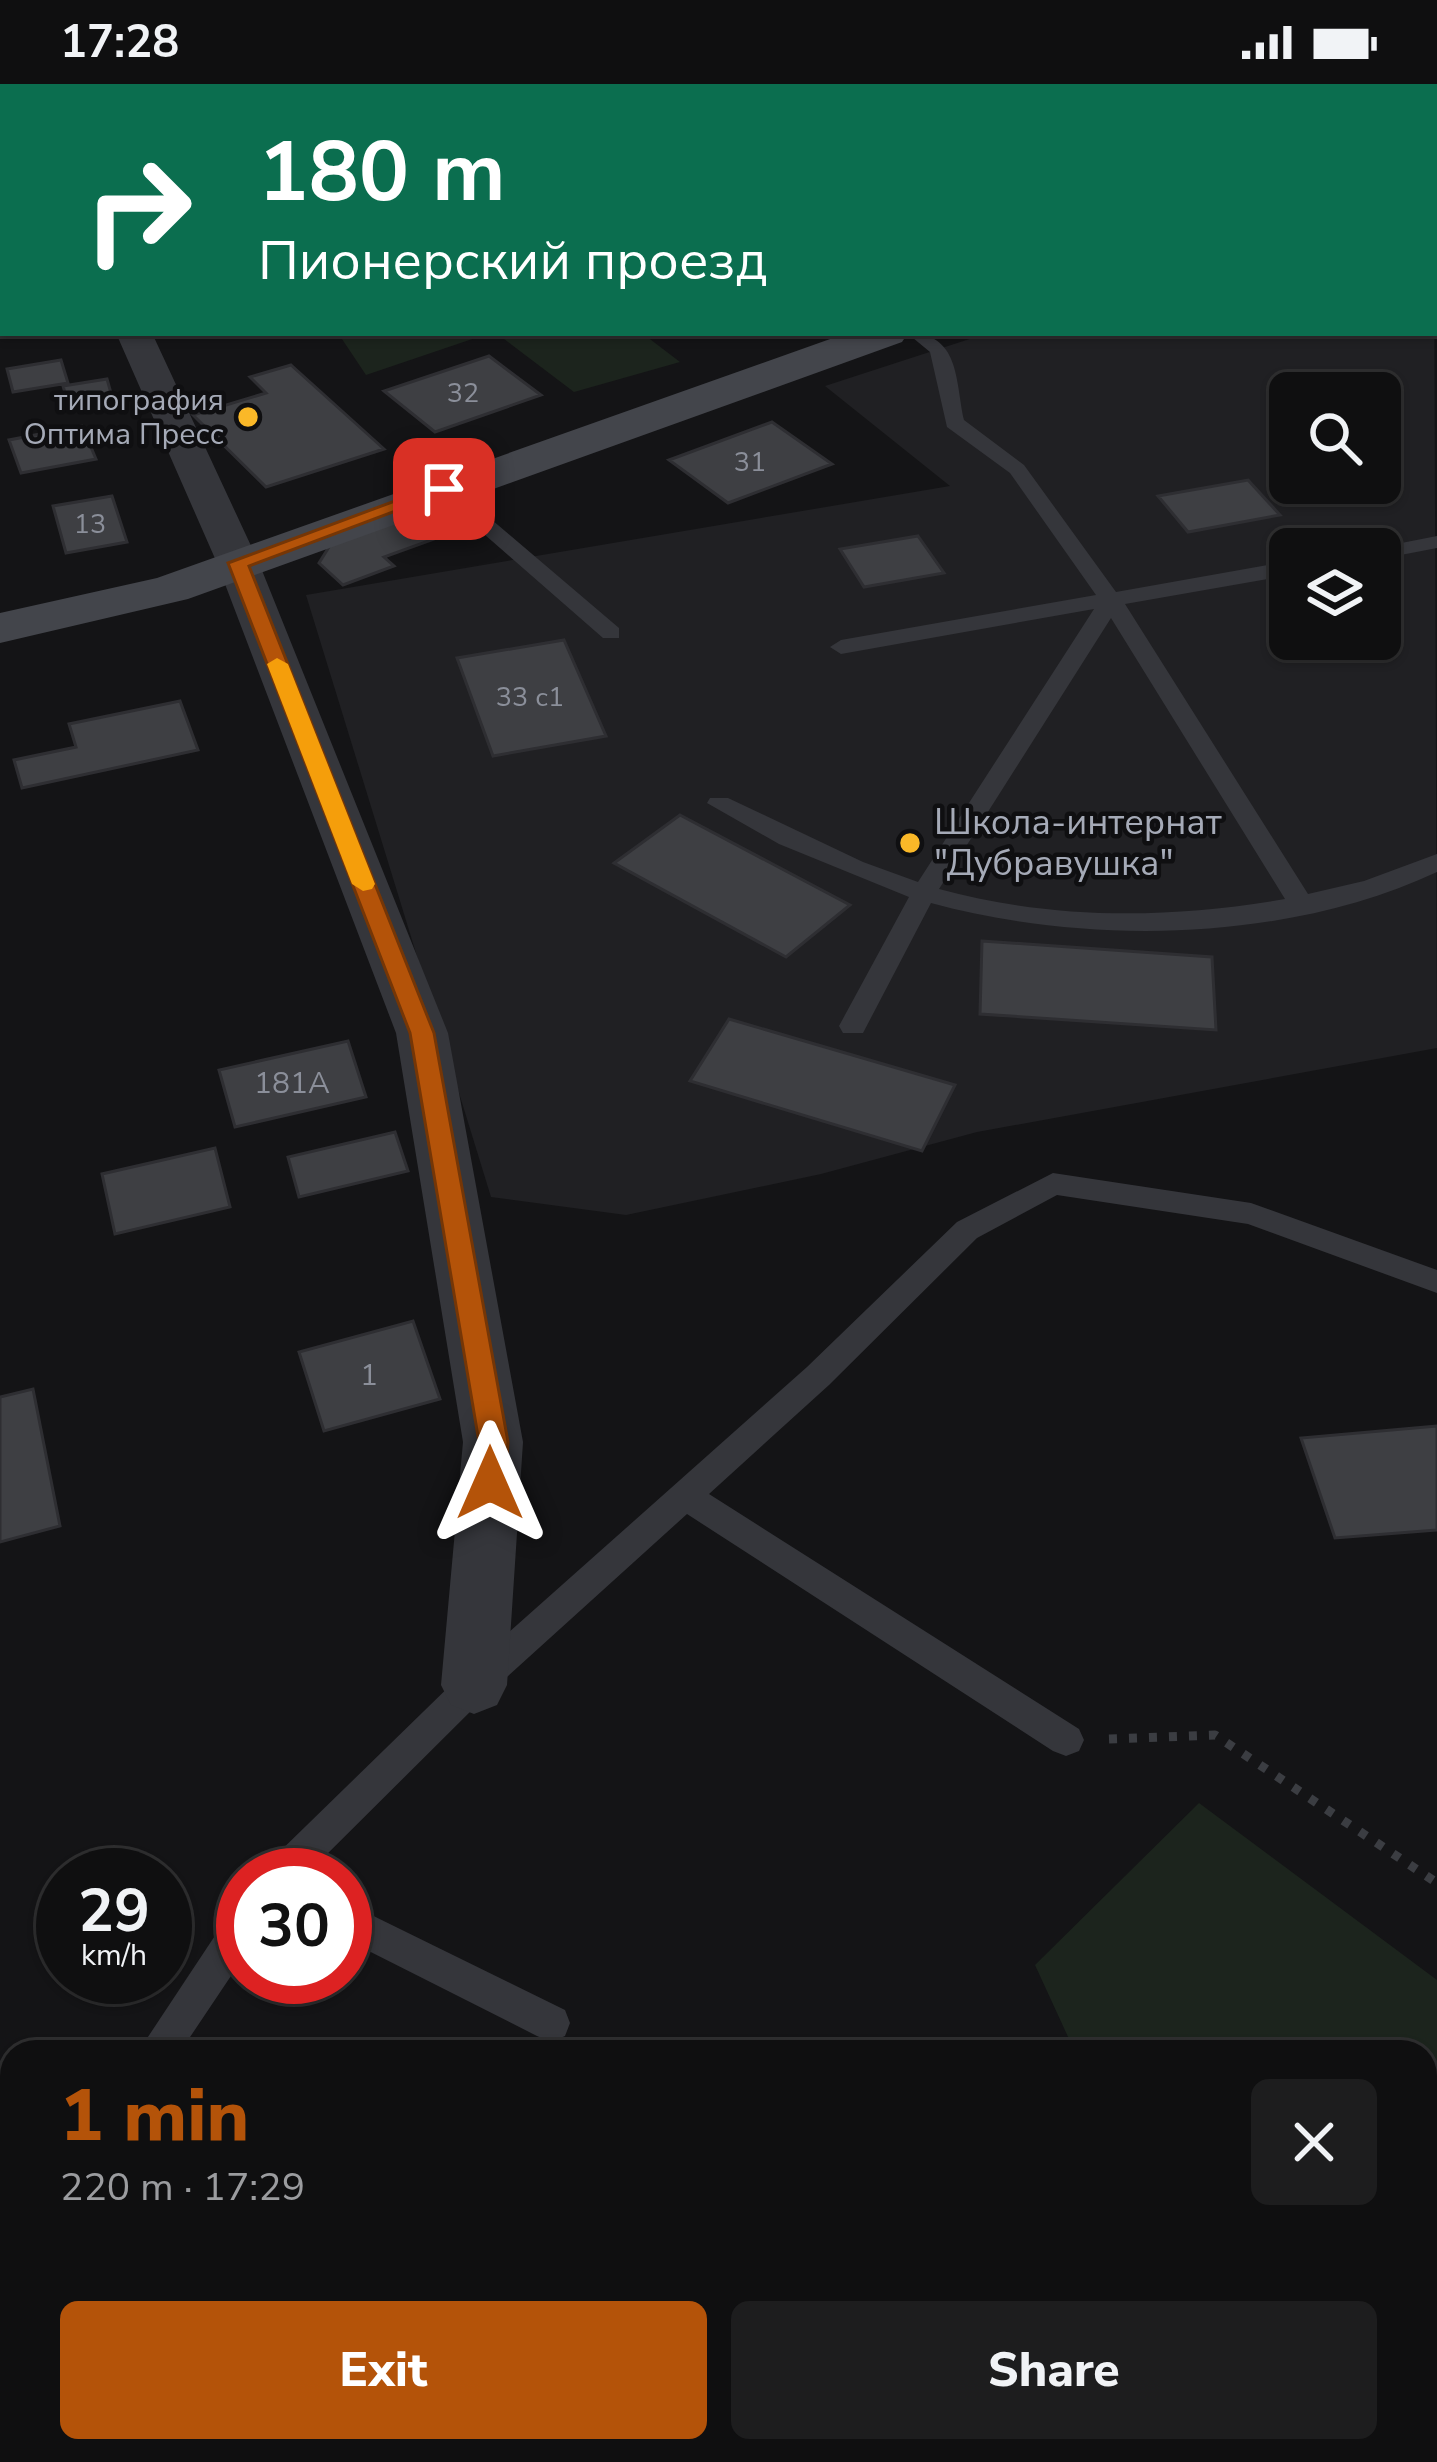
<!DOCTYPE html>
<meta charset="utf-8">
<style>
body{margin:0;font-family:"Nunito Sans",sans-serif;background:#1d1d1e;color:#f1f3f6;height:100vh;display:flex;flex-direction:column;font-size:45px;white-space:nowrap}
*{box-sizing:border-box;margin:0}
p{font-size:39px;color:#9b9c9f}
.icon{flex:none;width:66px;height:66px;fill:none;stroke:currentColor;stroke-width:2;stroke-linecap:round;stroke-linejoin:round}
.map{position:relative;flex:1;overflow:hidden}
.side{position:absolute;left:0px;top:1956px;width:1437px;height:423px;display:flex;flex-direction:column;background:#0f0f10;border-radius:36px 36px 0 0;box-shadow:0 3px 9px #0004,0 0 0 3px #2f2f30}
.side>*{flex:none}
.top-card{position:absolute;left:0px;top:0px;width:1437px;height:252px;box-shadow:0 3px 9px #0004,0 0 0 3px #2f2f30;background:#0b6e4f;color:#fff;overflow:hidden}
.buttons{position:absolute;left:1269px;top:288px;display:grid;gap:24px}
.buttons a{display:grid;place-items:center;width:132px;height:132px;border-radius:18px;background:#0f0f10;box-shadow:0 3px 9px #0004,0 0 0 3px #2f2f30;font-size:60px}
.speed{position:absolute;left:36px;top:1764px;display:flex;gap:24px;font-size:60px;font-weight:700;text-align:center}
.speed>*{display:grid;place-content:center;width:156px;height:156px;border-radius:50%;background:#0f0f10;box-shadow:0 3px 9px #0004,0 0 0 3px #2f2f30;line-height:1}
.speed small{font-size:30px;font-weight:400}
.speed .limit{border:18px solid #d22;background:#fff;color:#111}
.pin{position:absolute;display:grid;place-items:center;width:102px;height:102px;color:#fff;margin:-51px;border-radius:24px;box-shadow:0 6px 18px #0006}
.me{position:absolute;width:132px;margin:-66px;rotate:0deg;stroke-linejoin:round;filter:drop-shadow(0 0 9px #0008)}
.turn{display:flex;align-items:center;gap:42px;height:252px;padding:0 60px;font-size:54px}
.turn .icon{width:156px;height:156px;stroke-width:2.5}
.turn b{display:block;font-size:84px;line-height:102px}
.round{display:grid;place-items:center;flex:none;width:126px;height:126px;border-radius:18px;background:#1d1d1e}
.summary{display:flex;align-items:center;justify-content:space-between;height:204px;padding:0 60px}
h1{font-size:72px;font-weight:800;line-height:90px;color:#b45309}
.primary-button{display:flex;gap:24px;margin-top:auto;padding:24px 60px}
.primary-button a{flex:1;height:138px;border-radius:18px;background:#b45309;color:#fff;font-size:48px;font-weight:800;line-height:138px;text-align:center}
.primary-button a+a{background:#1d1d1e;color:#f1f3f6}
.status{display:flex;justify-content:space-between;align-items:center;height:84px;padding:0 60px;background:#0f0f10;direction:ltr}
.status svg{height:33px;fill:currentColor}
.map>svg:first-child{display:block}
.built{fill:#202023;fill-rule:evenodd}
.green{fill:#1c241d}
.building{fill:#3e3f43;stroke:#2e2e32;stroke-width:3}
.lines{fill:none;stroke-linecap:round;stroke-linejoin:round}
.path-far1{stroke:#3b3d42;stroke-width:4.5;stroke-dasharray:3 6;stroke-linecap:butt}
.path{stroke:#3b3d42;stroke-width:9;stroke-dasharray:8 12;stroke-linecap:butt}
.lane{fill:#35363b;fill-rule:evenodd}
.street{fill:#35363b;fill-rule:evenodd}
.secondary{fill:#43454b;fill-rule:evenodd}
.route{fill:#b45309;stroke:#753606;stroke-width:3}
.slow{fill:#f59e0b}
.poi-dot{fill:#fab828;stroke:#0f0f11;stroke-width:4.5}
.labels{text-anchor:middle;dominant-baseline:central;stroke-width:9;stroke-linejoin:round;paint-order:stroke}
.far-number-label{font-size:27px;fill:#8b8f9a}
.far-poi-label{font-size:30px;fill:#a5aab7;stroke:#0f0f11;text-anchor:end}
.number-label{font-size:30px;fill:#8b8f9a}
.poi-label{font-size:36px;fill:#a5aab7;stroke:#0f0f11;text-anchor:start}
</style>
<div class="status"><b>17:28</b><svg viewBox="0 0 49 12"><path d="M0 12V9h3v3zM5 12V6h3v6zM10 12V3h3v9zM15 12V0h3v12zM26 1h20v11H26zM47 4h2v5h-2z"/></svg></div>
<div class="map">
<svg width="1437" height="2378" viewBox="0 0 1437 2378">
<rect width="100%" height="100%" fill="#141416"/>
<!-- built -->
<path class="built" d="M1434,156L1437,964L977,1048L821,1090L626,1131L491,1113L306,511L950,402L825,302L988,249H1434ZM1290,309H1380V399H1290ZM1290,465H1380V555H1290Z"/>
<!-- green -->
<path class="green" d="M338,249H490L366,291Z
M496,249H642L680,278L574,308Z
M1199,1719L1437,1896V2378H1263L1258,2367H1425V1968H1075L1035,1881Z"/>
<!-- building -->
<path class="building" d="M489,272L541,311L435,348L384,307Z
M61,276L68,299L13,308L7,285Z
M291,281L384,365L266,403L193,331L266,309L250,293Z
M107,295L111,309L67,316L63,302Z
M772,338L832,380L728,419L669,376Z
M82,342L96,375L21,389L9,356Z
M1248,396L1280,431L1188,448L1158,412Z
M112,412L127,458L66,469L53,422Z
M419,424L448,450L384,473L394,482L343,501L319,479L334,455Z
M918,452L944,489L864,503L840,465Z
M564,556L606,652L493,672L457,574Z
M180,617L198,666L22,704L14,676L76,663L69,640Z
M680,731L850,821L786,873L614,779Z
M982,857L1212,873L1216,946L980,930Z
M729,935L955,1001L922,1067L690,997Z
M348,957L366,1013L235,1043L219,986Z
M395,1048L408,1087L299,1113L288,1073Z
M215,1064L230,1123L115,1150L102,1090Z
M413,1237L440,1315L324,1347L299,1268Z
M33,1305L60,1442L0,1458V1313Z
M1437,1342V1446L1335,1454L1301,1354Z"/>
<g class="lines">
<!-- path-far1 -->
<path class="path-far1" d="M1064,3L1074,0"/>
<!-- path -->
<path class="path" d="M1109,1655L1215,1651L1437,1799"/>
<!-- lane -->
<path class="lane" d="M907,249C960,249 955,295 964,336L1024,381L1116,508L1290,477V491L1125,520L1308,810L1364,797L1437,770V788C1288,858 1088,862 931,819L863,949H843L839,942L909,813L779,760L707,719L710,714H728L863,778L918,798L1094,525L841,570L830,563L841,556L1096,511L1010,389L947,343L930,268ZM1111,534L1285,815C1168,835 1054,836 939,805Z
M437,401H451L619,544V554H603L437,409Z
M1437,452V464L1380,475V465H1371Z
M1053,1089L1251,1119L1437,1186V1209L1248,1140L1057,1111L977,1154L829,1301L709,1410L1079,1645L1084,1656L1079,1667L1066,1672L1053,1667L687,1430L486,1612L306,1791H263L268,1779L462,1590L807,1283L957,1138Z
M345,1818L565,1926L570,1939L565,1952L551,1958L537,1952L345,1855Z
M243,1824V1874L180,1968H138L230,1829Z
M12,2161V2216L0,2221V2166Z"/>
<!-- street -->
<path class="street" d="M6,0H36L39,3H7Z
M616,0H649L652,3H618Z
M942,0H975L978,3H944Z
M116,249H152L259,479L448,949L523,1358L507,1601L497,1621L474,1630L451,1621L441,1601L463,1358L396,949L217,479Z"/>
<!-- secondary -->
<path class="secondary" d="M1434,60H1437L1434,83Z
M847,249H908L902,258L188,515L0,559V529L157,494Z
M0,2231L12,2236V2331L0,2326Z
M142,2367H257L262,2378H147Z"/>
</g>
<!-- route -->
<path class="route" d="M438,401L454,405L249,482L434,949L508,1358L505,1399L490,1411L475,1399L479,1358L410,949L228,479Z"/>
<!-- slow -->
<path class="slow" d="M277,574L288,580L375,800L372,805L363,807L352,800L267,580Z"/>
<!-- markers -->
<g class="poi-dot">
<circle cx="248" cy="333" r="12"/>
<circle cx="910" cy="759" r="12"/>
</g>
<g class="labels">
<!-- far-number labels -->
<g class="far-number-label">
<text x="463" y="309">32</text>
<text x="750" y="378">31</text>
<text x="90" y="440">13</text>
<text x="530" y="613">33 с1</text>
</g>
<!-- far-poi labels -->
<g class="far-poi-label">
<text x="224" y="316">типография<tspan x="224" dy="34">Оптима Пресс</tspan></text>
</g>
<!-- number labels -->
<g class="number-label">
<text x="292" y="999">181А</text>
<text x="369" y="1291">1</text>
</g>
<!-- poi labels -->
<g class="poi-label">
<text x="934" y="738">Школа-интернат<tspan x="934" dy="41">"Дубравушка"</tspan></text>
</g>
</g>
</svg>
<div class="buttons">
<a><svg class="icon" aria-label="search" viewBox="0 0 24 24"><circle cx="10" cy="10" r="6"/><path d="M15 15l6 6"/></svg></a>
<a><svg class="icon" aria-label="layers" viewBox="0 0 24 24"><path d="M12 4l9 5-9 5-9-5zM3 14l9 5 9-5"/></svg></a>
</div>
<div class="speed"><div>29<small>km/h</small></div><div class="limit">30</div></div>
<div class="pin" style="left:444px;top:405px;background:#d93025"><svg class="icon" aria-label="arrive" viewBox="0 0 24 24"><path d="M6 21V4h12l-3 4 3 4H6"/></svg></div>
<svg class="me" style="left:490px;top:1399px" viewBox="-20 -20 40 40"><path d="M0-17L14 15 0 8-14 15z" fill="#b45309" stroke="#fff" stroke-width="4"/></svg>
<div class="top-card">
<div class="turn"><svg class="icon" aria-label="right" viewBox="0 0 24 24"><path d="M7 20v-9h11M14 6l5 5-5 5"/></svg><div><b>180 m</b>Пионерский проезд</div></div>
</div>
<section class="side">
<div class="summary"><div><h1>1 min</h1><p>220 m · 17:29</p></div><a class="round"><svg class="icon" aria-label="close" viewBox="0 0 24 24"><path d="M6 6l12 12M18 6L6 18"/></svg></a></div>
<div class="primary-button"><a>Exit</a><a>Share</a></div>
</section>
</div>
